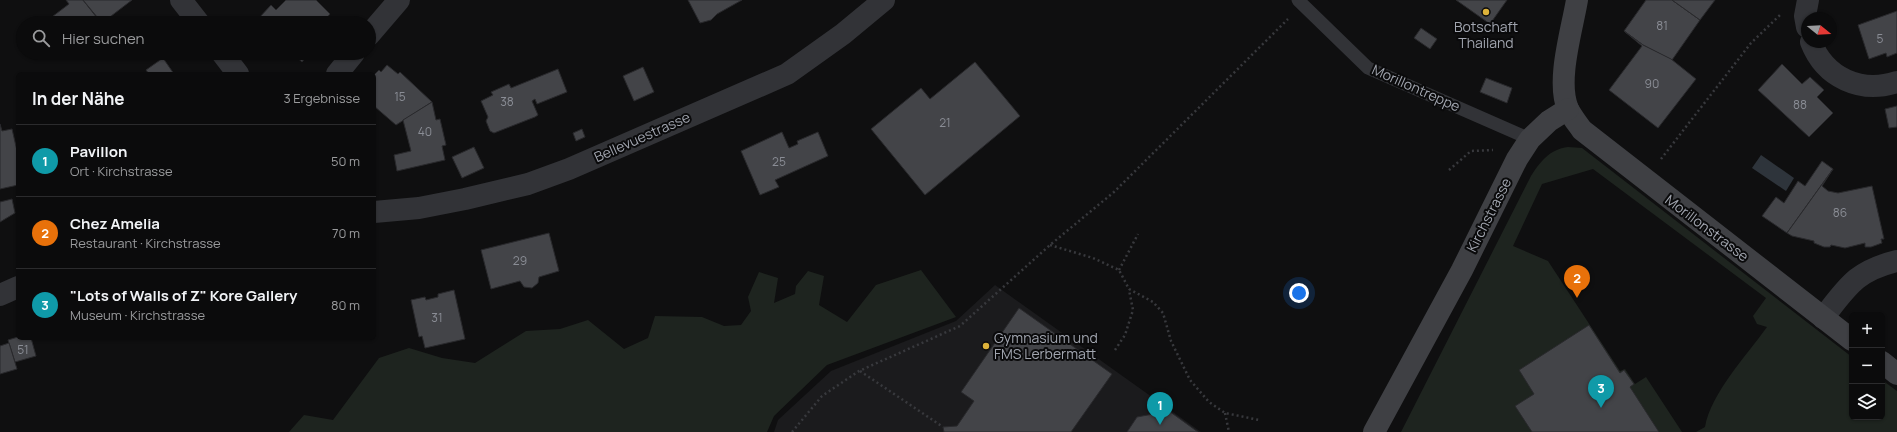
<!DOCTYPE html>
<html lang="de">
<head>
<meta charset="utf-8">
<style>
	:root { --surface:#0b0b0c; --page:#141415; --text:#f1f3f6; --muted:#9a9b9d; --line:#2b2b2d; --accent:#8c9099 }
	body { margin:0; font-family:Manrope,sans-serif; background:var(--page); color:var(--text) }
	.controls { position:absolute; right:12px; bottom:12px; display:grid; overflow:hidden; border-radius:6px; box-shadow:0 1px 3px #0004 }
	.controls button { width:36px; height:36px; display:grid; place-items:center; padding:0; border:0; border-bottom:1px solid var(--line); background:var(--surface); color:var(--text); font:20px sans-serif }
	.compass { position:absolute; left:1801px; top:12px; width:36px; height:36px; border-radius:50%; background:var(--surface); box-shadow:0 1px 3px #0004; rotate:108deg }
	.you { position:absolute; left:1299px; top:293px; width:14px; height:14px; margin:-10px; border:3px solid #fff; border-radius:50%; background:#1a73e8; box-shadow:0 0 0 6px #1a73e833 }
	.badge { display:grid; place-items:center; width:26px; height:26px; border-radius:50%; background:var(--accent); color:#fff; font-size:13px; font-weight:700 }
	.pin { position:absolute; translate:-50% -33px; filter:drop-shadow(0 1px 2px #0008) }
	.pin::after { content:''; position:absolute; top:21px; width:14px; height:12px; background:inherit; clip-path:polygon(0 0,100% 0,50% 100%) }
	.list { margin:0; padding:0; list-style:none }
	h2 { display:flex; justify-content:space-between; align-items:center; height:52px; margin:0; padding:0 16px; font-size:17px }
	h2 small { font-size:13px; font-weight:400; color:var(--muted) }
	.list li { display:grid; grid-template-columns:26px 1fr auto; gap:12px; align-items:center; box-sizing:border-box; height:72px; padding:0 16px; border-top:1px solid var(--line) }
	.list b { display:block; font-size:15px; white-space:nowrap }
	.list p { margin:0; font-size:13px; white-space:nowrap; color:var(--muted) }
	.list em { font-size:13px; font-style:normal; color:var(--muted) }
	.icon { flex:none; width:22px; height:22px; fill:none; stroke:currentColor; stroke-width:2; stroke-linecap:round; stroke-linejoin:round }
	.map { position:relative; flex:none; width:1897px; height:432px; overflow:hidden }
	.search { position:absolute; background:var(--surface); box-shadow:0 1px 3px #0004; left:16px; top:16px; width:360px; height:44px; display:flex; align-items:center; gap:10px; box-sizing:border-box; padding:0 14px; border-radius:22px; color:var(--muted); font-size:15px }
	.panel { position:absolute; background:var(--surface); box-shadow:0 1px 3px #0004; left:16px; top:72px; width:360px; height:268px; border-radius:6px }
	.map>svg:first-child { display:block }
	.built { fill:#1b1b1d }
	.green { fill:#1e241f }
	.water { fill:#2e343b }
	.building { fill:#434448; stroke:#29292c }
	.lines { fill:none; stroke-linecap:round; stroke-linejoin:round }
	.path { stroke:#38393d; stroke-width:2.5; stroke-dasharray:2 3; stroke-linecap:butt }
	.lane { stroke:#323337; stroke-width:13 }
	.street { stroke:#323337; stroke-width:22 }
	.secondary { stroke:#3f4044; stroke-width:22 }
	.poi-dot { fill:#ddb23a; stroke:#0a0a0b; stroke-width:1.5 }
	.labels { text-anchor:middle; stroke-width:4; stroke-linejoin:round; paint-order:stroke }
	.number-label { font-size:12px; fill:#8a8d95 }
	.poi-label { font-size:14px; fill:#a1a5af; stroke:#0a0a0b }
	.street-label { font-size:14px; fill:#a1a5af; stroke:#0a0a0b }
</style>
</head>
<body>
<div class="map">
<svg width="1897" height="432" viewBox="0 0 1897 432">
	<rect width="100%" height="100%" fill="#0f0f10"/>
	<path class="built" d="M995,285L1201,432H774L778,420L831,371L956,321Z"/>
	<g class="green">
		<path d="M1568,147L1582,148L1852,357V417H1882V380L1897,391V432H1696L1705,427C1711,393 1747,355 1767,327L1757,324L1753,316L1766,298L1593,169L1542,184L1513,246L1548,261L1620,371L1625,369L1635,384L1646,377L1682,432H1401L1531,176C1540,162 1550,149 1568,147Z"/>
		<path d="M921,270L956,317L827,365L774,416L767,432H289L304,415L333,420L379,358L409,348L442,358L475,363L526,331L560,329L588,320L624,349L648,338L655,316L702,317L724,326L741,325L751,311L748,297L759,272L778,278L774,303L795,294L796,286L808,271L824,276L819,305L847,322L876,285Z"/>
	</g>
	<path class="water" d="M1761,155L1794,178L1786,191L1752,168Z"/>
	<g class="building">
		<path d="M66,0H83L101,23H44L69,4Z"/>
		<path d="M83,0H132L102,23Z"/>
		<path d="M286,0H316L330,14L322,23H264L259,18L271,5L276,10Z"/>
		<path d="M688,0H742L717,14L711,20L700,23Z"/>
		<path d="M1456,0H1507L1490,24Z"/>
		<path d="M1646,0H1672L1700,20L1672,60L1643,45L1624,31Z"/>
		<path d="M1672,0H1715L1700,20Z"/>
		<path d="M1897,11V53L1887,57L1886,53L1869,59L1858,25Z"/>
		<path d="M1421,28L1437,39L1430,49L1414,38Z"/>
		<path d="M1624,31L1643,45L1671,59L1696,79L1658,128L1609,90L1642,46Z"/>
		<path d="M292,53H309L302,62Z"/>
		<path d="M163,58L174,74H149L146,70Z"/>
		<path d="M975,62L1020,116L925,195L871,129L921,88L930,99Z"/>
		<path d="M1782,64L1802,84L1810,77L1824,90L1817,97L1833,113L1809,137L1758,90Z"/>
		<path d="M387,65L398,74L400,72L432,102L396,125L374,106L376,104L374,102V75L379,70L381,72Z"/>
		<path d="M643,67L654,92L634,101L623,76Z"/>
		<path d="M558,69L567,92L537,104L535,99L532,101L538,115L535,117L494,133L490,131L486,121L488,117L481,101L493,95L491,92L509,84L511,88Z"/>
		<path d="M1486,78L1512,88L1507,103L1480,92Z"/>
		<path d="M432,102L436,120L440,119L446,145L442,146L445,160L397,171L394,155L411,151L403,120Z"/>
		<path d="M1897,106V127L1889,128L1885,109Z"/>
		<path d="M0,124L2,131L12,129L18,155V185L0,189Z"/>
		<path d="M582,129L585,137L576,141L573,133Z"/>
		<path d="M782,132L789,148L798,144L797,141L818,132L828,156L775,180L779,187L760,195L741,151Z"/>
		<path d="M474,147L484,168L462,178L452,157Z"/>
		<path d="M1822,161L1833,169L1787,233L1762,216L1776,197L1784,203L1798,181L1805,186Z"/>
		<path d="M1833,169L1822,186L1828,191L1838,193L1872,186L1884,239H1881L1882,243L1871,247H1865V243L1845,248L1831,245L1830,247H1824L1814,243V241L1792,236L1787,233Z"/>
		<path d="M12,199L15,213L0,222V202Z"/>
		<path d="M549,233L559,271L539,277L538,283L532,288L524,287L520,281L491,289L481,250Z"/>
		<path d="M454,290L465,339L425,348L422,336L419,337L411,300L425,297L426,300L438,297V294Z"/>
		<path d="M1019,308L1112,374L1071,432H944L943,427L957,426L974,401L961,392Z"/>
		<path d="M1589,325L1620,373L1624,370L1634,384L1630,387L1659,432H1532L1515,406L1534,394L1519,370Z"/>
		<path d="M18,337V338H31L36,356L15,362L8,340Z"/>
		<path d="M9,343L17,369L0,374V346Z"/>
		<path d="M1169,411L1198,432H1127L1137,417Z"/>
	</g>
	<g class="lines">
		<g class="path">
			<path d="M1661,159L1751,43L1780,15"/>
			<path d="M1449,170L1471,151L1493,150"/>
			<path d="M1050,245L1093,258L1119,270L1129,289L1153,302L1163,313L1171,341L1190,380L1209,402L1225,413L1259,420"/>
			<path d="M1119,270L1138,234"/>
			<path d="M1115,350L1125,335L1133,310L1129,290"/>
			<path d="M860,371L943,427"/>
			<path d="M1225,413L1229,432"/>
			<path d="M792,432L822,396L859,371L960,326L1050,245L1114,192L1288,19"/>
		</g>
		<path class="lane" d="M1298,0L1368,68L1530,139"/>
		<g class="street">
			<path d="M181,0L199,23"/>
			<path d="M1807,27L1805,16L1808,0"/>
			<path d="M369,35L399,0"/>
			<path d="M1811,42C1825,78 1861,94 1897,82"/>
			<path d="M222,53L238,74"/>
			<path d="M337,74L354,53"/>
			<path d="M374,212L419,208L465,199L528,184L569,169L787,74L843,34L884,0"/>
			<path d="M0,295L18,287"/>
			<path d="M1823,318C1848,286 1856,271 1897,261"/>
		</g>
		<g class="secondary">
			<path d="M1577,0C1572,30 1556,81 1568,109C1572,117 1577,123 1582,130L1852,340"/>
			<path d="M1882,362L1897,374"/>
			<path d="M1374,432L1462,270L1517,159L1530,139L1549,121L1568,109"/>
		</g>
	</g>
	<g class="poi-dot">
		<circle cx="1486" cy="12" r="4"/>
		<circle cx="986" cy="346" r="4"/>
	</g>
	<g class="labels">
		<g class="number-label">
			<text x="1662" y="30">81</text>
			<text x="1880" y="43">5</text>
			<text x="1652" y="88">90</text>
			<text x="400" y="101">15</text>
			<text x="507" y="106">38</text>
			<text x="1800" y="109">88</text>
			<text x="945" y="127">21</text>
			<text x="425" y="136">40</text>
			<text x="779" y="166">25</text>
			<text x="1840" y="217">86</text>
			<text x="520" y="265">29</text>
			<text x="437" y="322">31</text>
			<text x="23" y="354">51</text>
		</g>
		<g class="poi-label">
			<text x="1486" y="32">Botschaft<tspan x="1486" dy="16">Thailand</tspan></text>
			<text x="994" y="343" text-anchor="start">Gymnasium und<tspan x="994" dy="16">FMS Lerbermatt</tspan></text>
		</g>
		<g class="street-label">
			<text transform="translate(1416 88) rotate(24)" y="5">Morillontreppe</text>
			<text transform="translate(642 137) rotate(-24)" y="5">Bellevuestrasse</text>
			<text transform="translate(1489 215) rotate(-63)" y="5">Kirchstrasse</text>
			<text transform="translate(1707 228) rotate(37)" y="5">Morillonstrasse</text>
		</g>
	</g>
</svg>
<div class="controls">
<button>+</button>
<button>−</button>
<button><svg class="icon" aria-label="layers" viewBox="0 0 24 24"><path d="M12 4l9 5-9 5-9-5zM3 14l9 5 9-5"/></svg></button>
</div>
<svg class="compass" viewBox="-18 -18 36 36"><path d="M0-13l5 13h-10z" fill="#e53935"/><path d="M0 13l5-13h-10z" fill="#9a9b9d"/></svg>
<div class="you"></div>
<div class="pin badge" style="left:1160px;top:425px;background:#0f9aa8">1</div>
<div class="pin badge" style="left:1577px;top:298px;background:#e8710a">2</div>
<div class="pin badge" style="left:1601px;top:408px;background:#0f9aa8">3</div>
<div class="search"><svg class="icon" aria-label="search" viewBox="0 0 24 24"><circle cx="10" cy="10" r="6"/><path d="M15 15l6 6"/></svg>Hier suchen</div>
<section class="panel">
<h2>In der Nähe<small>3 Ergebnisse</small></h2>
<ul class="list">
<li><span class="badge" style="background:#0f9aa8">1</span><div><b>Pavillon</b><p>Ort · Kirchstrasse</p></div><em>50 m</em></li>
<li><span class="badge" style="background:#e8710a">2</span><div><b>Chez Amelia</b><p>Restaurant · Kirchstrasse</p></div><em>70 m</em></li>
<li><span class="badge" style="background:#0f9aa8">3</span><div><b>&quot;Lots of Walls of Z&quot; Kore Gallery</b><p>Museum · Kirchstrasse</p></div><em>80 m</em></li>
</ul>
</section>
</div>
</body>
</html>
